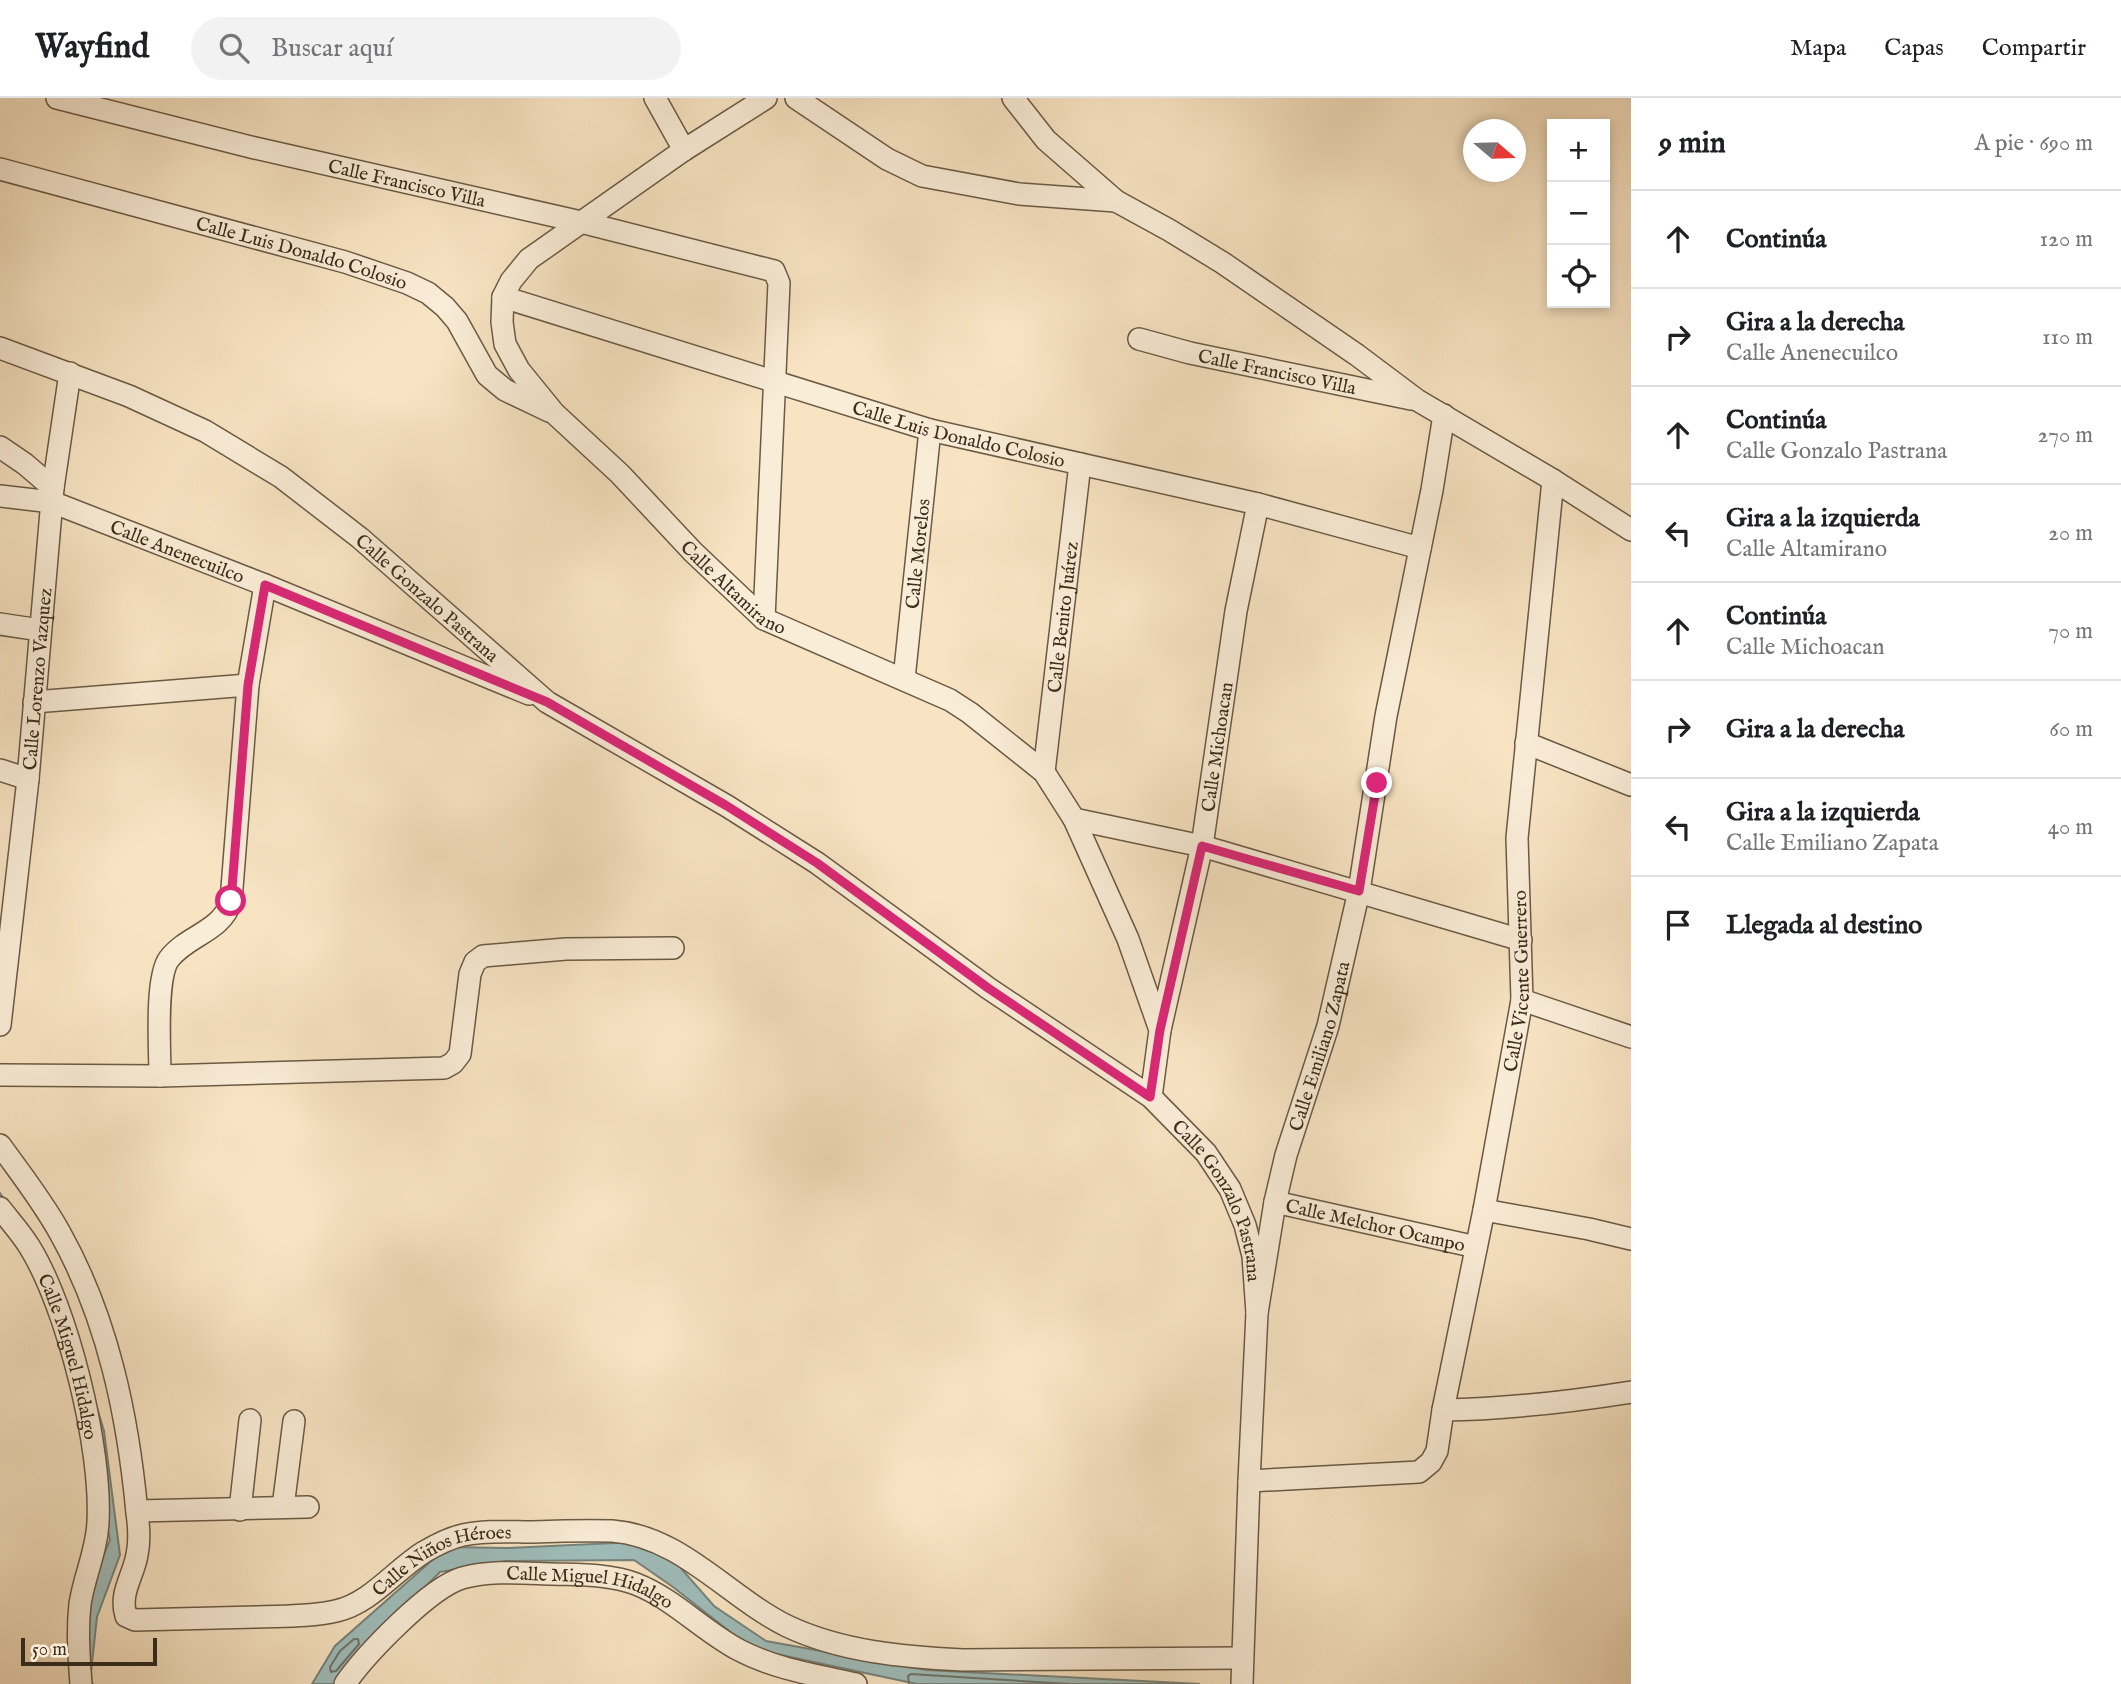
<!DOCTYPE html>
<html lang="es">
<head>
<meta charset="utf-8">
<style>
	:root { --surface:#fff; --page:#f2f2f2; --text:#202124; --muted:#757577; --line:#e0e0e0 }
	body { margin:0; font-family:"IM FELL English",serif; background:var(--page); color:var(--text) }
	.controls { position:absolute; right:21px; top:21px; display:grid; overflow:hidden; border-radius:0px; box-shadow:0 4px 10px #0003 }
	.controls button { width:63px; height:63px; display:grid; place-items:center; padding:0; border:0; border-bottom:2px solid var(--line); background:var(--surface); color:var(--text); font:35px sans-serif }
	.compass { position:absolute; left:1463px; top:21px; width:63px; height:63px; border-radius:50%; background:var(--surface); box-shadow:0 4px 10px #0003; rotate:109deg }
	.scale { position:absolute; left:21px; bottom:18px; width:136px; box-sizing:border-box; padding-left:7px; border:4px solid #3c2c1a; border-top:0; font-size:19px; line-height:24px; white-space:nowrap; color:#3c2c1a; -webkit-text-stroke:5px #faedd8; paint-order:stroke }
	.stop { position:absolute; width:21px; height:21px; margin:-16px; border:5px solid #db2777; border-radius:50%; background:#fff }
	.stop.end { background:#db2777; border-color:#fff; box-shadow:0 2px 7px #0008 }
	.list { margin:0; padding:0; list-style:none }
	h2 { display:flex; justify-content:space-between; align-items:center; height:91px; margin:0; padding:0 28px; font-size:30px }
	h2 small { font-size:23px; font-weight:400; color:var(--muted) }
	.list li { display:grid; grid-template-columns:46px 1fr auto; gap:21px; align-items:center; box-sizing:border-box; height:98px; padding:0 28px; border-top:2px solid var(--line) }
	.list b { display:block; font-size:26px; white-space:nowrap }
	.list p { margin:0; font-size:23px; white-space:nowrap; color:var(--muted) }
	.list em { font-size:23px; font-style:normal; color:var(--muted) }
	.icon { flex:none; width:38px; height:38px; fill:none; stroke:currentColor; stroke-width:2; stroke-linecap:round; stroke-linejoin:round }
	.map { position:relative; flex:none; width:1631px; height:1586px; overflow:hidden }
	header { display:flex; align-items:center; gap:42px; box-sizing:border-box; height:98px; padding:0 35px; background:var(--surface); border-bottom:2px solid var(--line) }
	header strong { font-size:33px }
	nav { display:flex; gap:38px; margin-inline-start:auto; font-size:24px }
	.search { width:490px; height:63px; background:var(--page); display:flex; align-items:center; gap:18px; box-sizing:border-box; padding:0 24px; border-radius:38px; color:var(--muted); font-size:26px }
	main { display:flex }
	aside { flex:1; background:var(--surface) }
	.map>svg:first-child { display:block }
	.water { fill:#9fbdbb; stroke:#77837b; stroke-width:2 }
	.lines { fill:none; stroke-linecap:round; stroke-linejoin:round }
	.shore { stroke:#6e746a; stroke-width:2 }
	.street-casing { stroke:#6b5a44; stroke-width:24 }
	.street { stroke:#faedd8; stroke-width:21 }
	.route { stroke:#db2777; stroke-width:9 }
	.labels { text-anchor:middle; stroke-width:7; stroke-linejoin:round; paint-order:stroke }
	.street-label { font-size:19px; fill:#3c2c1a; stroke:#faedd8 }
</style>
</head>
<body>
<header>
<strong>Wayfind</strong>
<div class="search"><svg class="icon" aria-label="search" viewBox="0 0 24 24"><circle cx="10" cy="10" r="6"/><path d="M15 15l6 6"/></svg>Buscar aquí</div>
<nav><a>Mapa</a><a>Capas</a><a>Compartir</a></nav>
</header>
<main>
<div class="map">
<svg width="1631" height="1586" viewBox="0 0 1631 1586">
	<rect width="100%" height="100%" fill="#f8e4c3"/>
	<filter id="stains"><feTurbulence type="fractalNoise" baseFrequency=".00286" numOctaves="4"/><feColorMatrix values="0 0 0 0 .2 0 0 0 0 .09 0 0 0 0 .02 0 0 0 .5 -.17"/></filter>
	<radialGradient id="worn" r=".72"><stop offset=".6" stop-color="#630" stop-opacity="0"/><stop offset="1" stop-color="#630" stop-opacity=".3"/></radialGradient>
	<g class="water">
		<path d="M0,1095L60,1188L104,1333L120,1457L97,1519L90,1583L93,1586H79L80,1512L110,1442L84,1322L61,1228L0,1107Z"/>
		<path d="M636,1444L679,1468L714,1508L766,1543L926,1572L1200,1586H917L752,1551L673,1489L634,1462L506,1463L440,1474L355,1559L335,1586H312L335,1548L447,1449L507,1450Z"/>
	</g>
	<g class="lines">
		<g class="shore">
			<path d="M354,1541H358L359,1546L336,1573L331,1574L330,1569L340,1553Z"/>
			<path d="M909,1586L908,1578L911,1576L1069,1586"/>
		</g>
		<g class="street-casing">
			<g id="street">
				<path id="s1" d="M57,0L255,50L581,124L774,173L779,185L764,521"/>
				<path d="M655,0L684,52"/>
				<path id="s2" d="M766,0L684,52L529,161L511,183L503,199L502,224L505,246L519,272L554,315L620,376L693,454L764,521L950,602L970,615L1044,674L1074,721L1128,841L1160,932L1151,999"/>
				<path d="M796,0L887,61L922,78L1019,96L1116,103"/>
				<path d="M1013,0L1046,42L1116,103L1169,132L1223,165L1357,257L1417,302L1553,382L1631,432"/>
				<path id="s3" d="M0,71L345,164L407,185L428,195L445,209L457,223L487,277L505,292L549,313"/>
				<path id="s4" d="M503,199L930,332L1258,406L1420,450"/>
				<path id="s5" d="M1139,241L1190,255L1411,301"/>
				<path id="s6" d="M0,250L129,298L205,333L281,379L360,440L547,604L727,708L817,765L988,890L1151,999L1206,1055L1230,1091L1245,1127L1253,1158L1257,1215"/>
				<path d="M0,349L25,366L53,390"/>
				<path id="s7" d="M0,398L52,404L265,487L529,596"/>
				<path d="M0,526L40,532"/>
				<path id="s8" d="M904,581L930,332"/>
				<path d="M34,604L248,587"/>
				<path d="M1526,645L1631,687"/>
				<path d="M0,672L28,681"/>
				<path id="s9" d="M1044,674L1080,366"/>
				<path d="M1074,721L1202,748L1521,842"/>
				<path d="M1522,902L1631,939"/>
				<path id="s10" d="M0,927L28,681L53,390L70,275"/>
				<path id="s11" d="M1160,932L1202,748L1236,513L1258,406"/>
				<path d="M0,977L160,978L444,970L453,965L460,956L470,876L475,864L483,858L566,851L673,850"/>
				<path d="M160,978C160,952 155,880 169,861C187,837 222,834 231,803L248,587L265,487"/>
				<path id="s12" d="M0,1047C21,1076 43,1104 60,1135C108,1221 128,1318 137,1415C139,1429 140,1443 137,1457C133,1479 119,1495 126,1518L135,1522C176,1521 216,1520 257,1519C283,1518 311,1519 336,1513C371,1505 395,1472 424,1454C436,1447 449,1440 463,1437C485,1432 510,1434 532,1434C558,1433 585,1432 612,1433C681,1438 728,1499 787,1528C842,1554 904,1559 963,1562L1242,1560"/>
				<path id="s13" d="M1275,1104L1476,1149"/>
				<path id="s14" d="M0,1110C10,1123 21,1135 29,1148C68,1210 102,1351 98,1424C97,1452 84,1479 80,1506C77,1533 79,1560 81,1586"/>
				<path d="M1484,1112L1589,1131L1631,1141"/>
				<path d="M1443,1312C1507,1311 1568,1304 1631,1294"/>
				<path id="s15" d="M1249,1383L1419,1374L1431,1364L1437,1353L1443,1312L1484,1112L1522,902L1517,740L1553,382"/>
				<path d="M283,1409L294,1323"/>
				<path d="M240,1412L250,1322"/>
				<path d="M137,1413L308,1409"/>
				<path id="s16" d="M345,1586C365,1557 429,1490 462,1480C491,1472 522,1475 552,1476C580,1477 610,1476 636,1486C674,1501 703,1533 739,1552C775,1571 816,1577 856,1586"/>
				<path id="s17" d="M1242,1586L1249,1383L1257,1215L1275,1104L1286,1057L1328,928L1359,793L1386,618L1432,392L1444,317"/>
			</g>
		</g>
		<use href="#street" class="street"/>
	</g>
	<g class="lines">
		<path class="route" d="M231,803L248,587L265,487L547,604L727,708L817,765L988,890L1150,999L1160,932L1202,748L1359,793L1377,685"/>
	</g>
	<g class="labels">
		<g class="street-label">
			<text dy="7" stroke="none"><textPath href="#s1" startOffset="360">Calle Francisco Villa</textPath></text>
			<text dy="7" stroke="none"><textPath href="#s3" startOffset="313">Calle Luis Donaldo Colosio</textPath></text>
			<text dy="7" stroke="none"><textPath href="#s5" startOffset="142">Calle Francisco Villa</textPath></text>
			<text dy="7" stroke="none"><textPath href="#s4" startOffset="476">Calle Luis Donaldo Colosio</textPath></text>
			<text dy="7" stroke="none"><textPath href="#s7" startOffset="187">Calle Anenecuilco</textPath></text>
			<text dy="7" stroke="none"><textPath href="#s8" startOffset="126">Calle Morelos</textPath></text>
			<text dy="7" stroke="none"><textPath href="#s2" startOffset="716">Calle Altamirano</textPath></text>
			<text dy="7" stroke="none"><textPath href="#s6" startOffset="500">Calle Gonzalo Pastrana</textPath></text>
			<text dy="7" stroke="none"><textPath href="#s9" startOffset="156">Calle Benito Juárez</textPath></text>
			<text dy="7" stroke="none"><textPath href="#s10" startOffset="348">Calle Lorenzo Vazquez</textPath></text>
			<text dy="7" stroke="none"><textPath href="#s11" startOffset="289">Calle Michoacan</textPath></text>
			<text dy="7" stroke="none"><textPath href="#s15" startOffset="676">Calle Vicente Guerrero</textPath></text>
			<text dy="7" stroke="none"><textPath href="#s17" startOffset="646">Calle Emiliano Zapata</textPath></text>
			<text dy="7" stroke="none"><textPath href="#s6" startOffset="1508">Calle Gonzalo Pastrana</textPath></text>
			<text dy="7" stroke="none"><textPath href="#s13" startOffset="103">Calle Melchor Ocampo</textPath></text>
			<text dy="7" stroke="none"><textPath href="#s14" startOffset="166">Calle Miguel Hidalgo</textPath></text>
			<text dy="7" stroke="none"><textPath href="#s12" startOffset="836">Calle Niños Héroes</textPath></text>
			<text dy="7" stroke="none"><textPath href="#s16" startOffset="290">Calle Miguel Hidalgo</textPath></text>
		</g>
	</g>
	<rect width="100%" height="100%" filter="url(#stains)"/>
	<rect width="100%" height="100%" fill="url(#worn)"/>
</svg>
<div class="controls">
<button>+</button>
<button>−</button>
<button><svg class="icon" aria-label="locate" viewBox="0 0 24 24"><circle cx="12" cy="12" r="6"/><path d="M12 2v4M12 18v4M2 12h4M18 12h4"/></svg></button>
</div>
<svg class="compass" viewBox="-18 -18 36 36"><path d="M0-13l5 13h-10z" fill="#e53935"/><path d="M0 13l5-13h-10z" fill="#757577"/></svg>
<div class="scale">50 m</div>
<div class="stop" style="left:231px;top:803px"></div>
<div class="stop end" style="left:1377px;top:685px"></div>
</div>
<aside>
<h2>9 min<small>A pie · 690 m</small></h2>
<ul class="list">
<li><svg class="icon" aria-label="ahead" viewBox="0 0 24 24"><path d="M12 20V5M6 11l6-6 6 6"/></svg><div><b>Continúa</b></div><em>120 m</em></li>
<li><svg class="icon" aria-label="right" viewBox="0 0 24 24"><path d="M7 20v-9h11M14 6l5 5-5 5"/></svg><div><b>Gira a la derecha</b><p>Calle Anenecuilco</p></div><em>110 m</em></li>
<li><svg class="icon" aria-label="ahead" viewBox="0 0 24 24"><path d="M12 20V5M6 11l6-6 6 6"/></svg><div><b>Continúa</b><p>Calle Gonzalo Pastrana</p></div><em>270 m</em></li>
<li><svg class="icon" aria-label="left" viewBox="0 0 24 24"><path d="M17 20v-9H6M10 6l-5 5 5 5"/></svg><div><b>Gira a la izquierda</b><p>Calle Altamirano</p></div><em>20 m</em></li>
<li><svg class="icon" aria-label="ahead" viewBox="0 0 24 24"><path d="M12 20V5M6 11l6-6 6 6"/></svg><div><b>Continúa</b><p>Calle Michoacan</p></div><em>70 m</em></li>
<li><svg class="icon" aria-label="right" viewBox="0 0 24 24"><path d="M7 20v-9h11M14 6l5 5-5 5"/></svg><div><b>Gira a la derecha</b></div><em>60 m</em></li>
<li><svg class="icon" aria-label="left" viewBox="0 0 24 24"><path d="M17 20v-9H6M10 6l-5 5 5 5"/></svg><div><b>Gira a la izquierda</b><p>Calle Emiliano Zapata</p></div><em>40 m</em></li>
<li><svg class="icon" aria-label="arrive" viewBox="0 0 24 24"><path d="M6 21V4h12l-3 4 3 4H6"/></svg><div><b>Llegada al destino</b></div></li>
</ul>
</aside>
</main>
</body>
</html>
